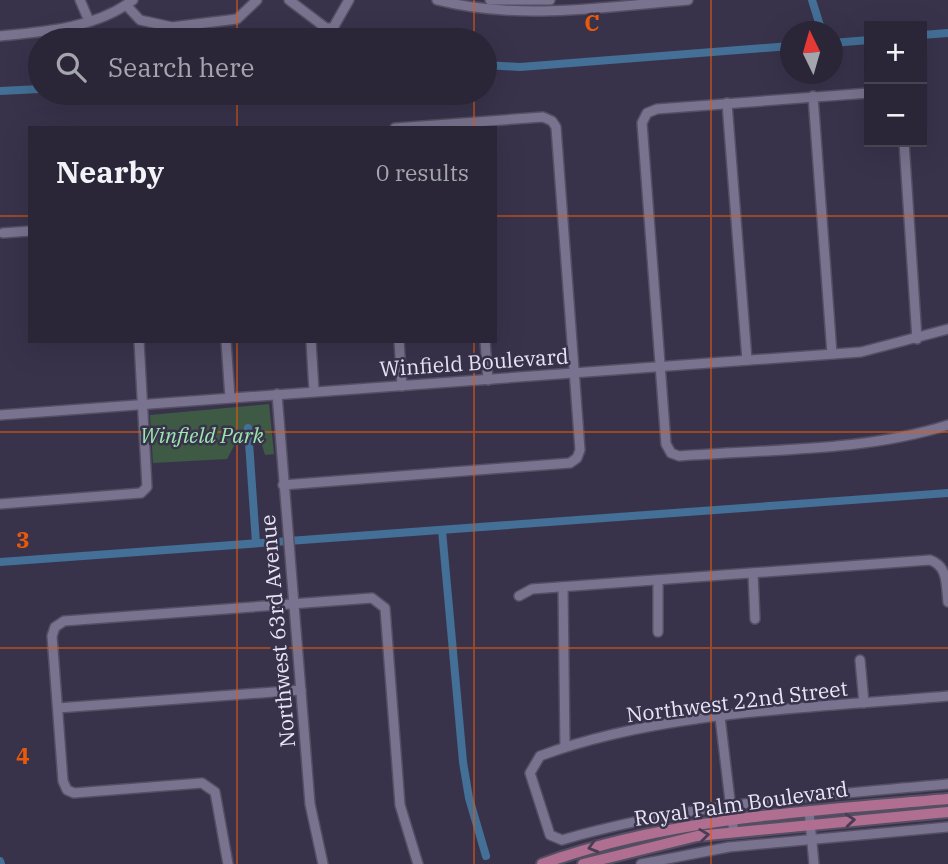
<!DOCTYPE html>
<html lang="en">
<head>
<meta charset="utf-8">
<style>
	:root { --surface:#2a2638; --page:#322e40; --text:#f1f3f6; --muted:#a5a5ae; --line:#464353 }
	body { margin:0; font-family:"IBM Plex Serif",serif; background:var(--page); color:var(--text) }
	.controls { position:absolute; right:21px; top:21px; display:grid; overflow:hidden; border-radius:0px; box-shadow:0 7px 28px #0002 }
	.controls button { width:63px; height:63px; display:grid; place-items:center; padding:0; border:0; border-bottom:2px solid var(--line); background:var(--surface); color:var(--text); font:35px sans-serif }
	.compass { position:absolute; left:780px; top:21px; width:63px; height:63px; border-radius:50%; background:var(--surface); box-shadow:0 7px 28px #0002; rotate:355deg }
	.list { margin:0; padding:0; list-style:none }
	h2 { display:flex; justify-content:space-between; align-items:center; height:91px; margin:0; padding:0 28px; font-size:30px }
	h2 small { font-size:23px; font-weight:400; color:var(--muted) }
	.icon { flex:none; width:38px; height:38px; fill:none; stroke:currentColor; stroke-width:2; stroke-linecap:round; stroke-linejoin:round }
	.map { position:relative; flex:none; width:948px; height:864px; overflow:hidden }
	.search { position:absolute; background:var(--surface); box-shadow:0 7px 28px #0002; left:28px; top:28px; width:469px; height:77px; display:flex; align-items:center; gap:18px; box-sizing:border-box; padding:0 24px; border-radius:38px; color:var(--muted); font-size:26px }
	.panel { position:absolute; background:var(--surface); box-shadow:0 7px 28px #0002; left:28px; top:126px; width:469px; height:217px; border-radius:0px }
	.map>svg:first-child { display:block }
	.park { fill:#3e5a44 }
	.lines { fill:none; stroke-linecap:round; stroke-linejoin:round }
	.canal { stroke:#446f96; stroke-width:8 }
	.minor-casing { stroke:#544f63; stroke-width:12 }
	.major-casing { stroke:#544f63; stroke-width:14 }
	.minor { stroke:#79738f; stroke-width:9 }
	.major { stroke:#b06f90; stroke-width:10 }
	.oneway { stroke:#4a3c55 }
	.grid { fill:none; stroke:#e8590c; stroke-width:2; stroke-opacity:0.55 }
	.labels { text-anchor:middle; stroke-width:5; stroke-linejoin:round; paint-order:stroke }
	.street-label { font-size:21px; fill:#e8e5f5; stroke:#38334b }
	.park-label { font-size:21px; font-style:italic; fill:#9ce7ae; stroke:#38334b }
	.grid-label { font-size:23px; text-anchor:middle; font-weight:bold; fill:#e8590c; stroke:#38334b; stroke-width:5; stroke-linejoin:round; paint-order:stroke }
</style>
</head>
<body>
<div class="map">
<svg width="948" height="864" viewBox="0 0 948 864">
	<rect width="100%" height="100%" fill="#38334b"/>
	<path class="park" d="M269,404L274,454L265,455L259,435L253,431L241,433L227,459L153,463L150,415Z"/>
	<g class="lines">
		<g class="canal">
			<path d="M812,0L822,32"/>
			<path d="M922,35L948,33"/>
			<path d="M832,43L869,40"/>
			<path d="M485,65L520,67L790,46"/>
			<path d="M0,91L40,89"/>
			<path d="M248,428L256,543"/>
			<path d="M442,530L463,762L469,798L486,856"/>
			<path d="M0,562L948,493"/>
			<path d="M0,861L1,864"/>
		</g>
		<g class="minor-casing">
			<g id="minor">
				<path d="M80,0L89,21"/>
				<path d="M289,0L326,28H333L349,0"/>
				<path d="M437,0C519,21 605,7 688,0"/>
				<path d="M490,0H550"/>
				<path d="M126,5L140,20L172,27L237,19L257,0"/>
				<path d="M0,36C43,32 97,28 133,0"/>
				<path d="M869,93L657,109L647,113L642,123L666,444L671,453L679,456C768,449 863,452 948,425"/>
				<path d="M813,96L832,354"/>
				<path d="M727,103L747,360"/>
				<path d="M904,142L917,339"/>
				<path d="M3,233L30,231"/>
				<path d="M226,341L230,398"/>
				<path d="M311,341L314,391"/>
				<path d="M399,341L402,386"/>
				<path d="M485,341L488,380"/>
				<path d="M277,394L310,804L323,864"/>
				<path d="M0,415L861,352L948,329"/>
				<path d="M283,485L570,463L577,458L580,450L556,127L552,121L543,117L395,128"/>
				<path d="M0,504L141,493L147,487L139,341"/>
				<path d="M753,573L755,619"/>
				<path d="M658,580V632"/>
				<path d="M563,587L565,747"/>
				<path d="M519,596L532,589L930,560C948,566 946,584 948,602"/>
				<path d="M860,660L864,703"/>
				<path d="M948,696C817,708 663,710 540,756L530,773L550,835L562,840C688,803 818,796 948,784"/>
				<path d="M58,708L301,690"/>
				<path d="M720,717L733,826"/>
				<path d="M809,811L814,864"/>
				<path d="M228,864L215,792L202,783L74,793L67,790L63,781L52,636L55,627L64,621L372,598L385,608L400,805L418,864"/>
				<path d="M641,864L729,847L948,827"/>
			</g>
		</g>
		<g class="major-casing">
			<g id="major">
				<path d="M542,864C672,817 811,811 948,799"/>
				<path d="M583,864L697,836L948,812"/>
			</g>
		</g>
		<use href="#minor" class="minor"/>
		<use href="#major" class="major"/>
	</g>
	<defs><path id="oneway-chevron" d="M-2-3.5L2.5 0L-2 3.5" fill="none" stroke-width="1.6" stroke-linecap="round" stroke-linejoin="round" transform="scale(1.75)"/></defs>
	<g class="oneway">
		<use href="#oneway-chevron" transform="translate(850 820) rotate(-5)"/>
		<use href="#oneway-chevron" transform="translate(704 835) rotate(-7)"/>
		<use href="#oneway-chevron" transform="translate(593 847) rotate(164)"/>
	</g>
	<path class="grid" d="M237,0V40M474,0V40M711,0V864M237,93V128M474,93V128M0,216H30M495,216H948M237,341V864M474,341V864M0,432H948M0,648H948"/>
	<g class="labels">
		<g class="street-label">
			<text transform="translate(474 363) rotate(-4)" y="7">Winfield Boulevard</text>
			<text transform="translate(278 631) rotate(-95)" y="7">Northwest 63rd Avenue</text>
			<text transform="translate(737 702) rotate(-7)" y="7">Northwest 22nd Street</text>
			<text transform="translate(741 804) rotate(-8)" y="7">Royal Palm Boulevard</text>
		</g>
		<g class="park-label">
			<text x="202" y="443">Winfield Park</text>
		</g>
	</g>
	<g class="grid-label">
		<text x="592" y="31">C</text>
		<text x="23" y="548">3</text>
		<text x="23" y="764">4</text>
	</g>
</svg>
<div class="controls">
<button>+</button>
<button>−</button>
</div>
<svg class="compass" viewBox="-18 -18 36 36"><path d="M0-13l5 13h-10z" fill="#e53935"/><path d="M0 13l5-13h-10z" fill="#a5a5ae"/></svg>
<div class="search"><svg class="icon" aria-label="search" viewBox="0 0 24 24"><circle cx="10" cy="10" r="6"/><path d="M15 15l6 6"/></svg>Search here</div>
<section class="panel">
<h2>Nearby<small>0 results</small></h2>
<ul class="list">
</ul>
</section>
</div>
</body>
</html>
